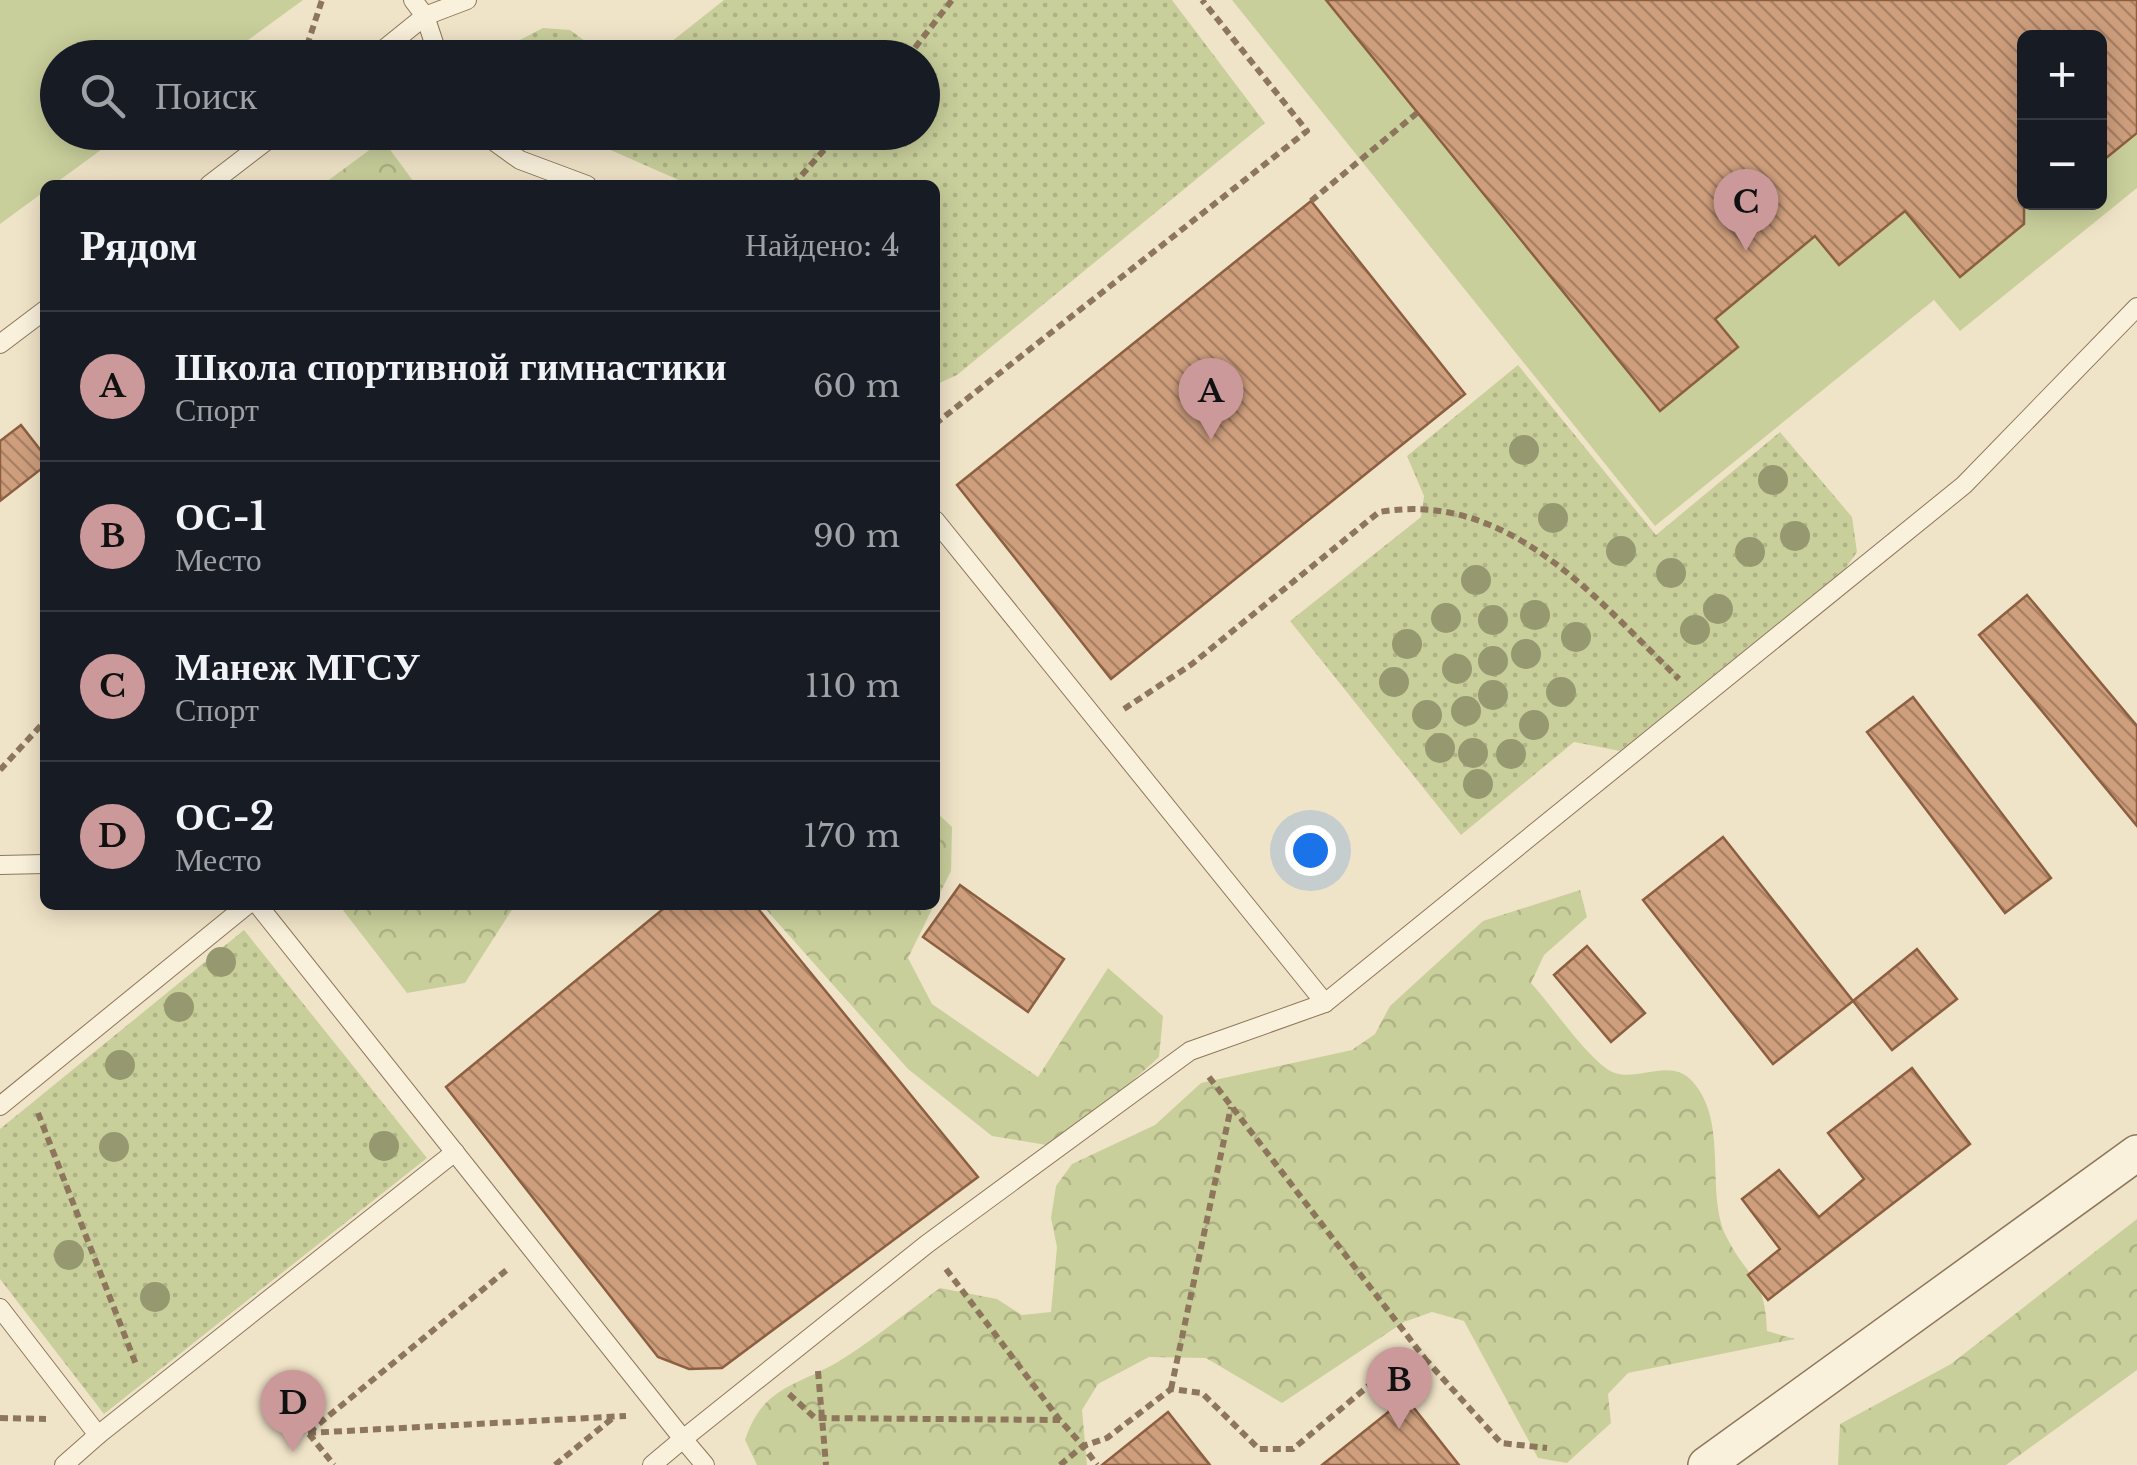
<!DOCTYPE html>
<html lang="ru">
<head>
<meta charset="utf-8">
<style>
	:root { --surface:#171b24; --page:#242831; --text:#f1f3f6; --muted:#9ea1a6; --line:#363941; --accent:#cc999b }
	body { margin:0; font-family:"Libre Baskerville",serif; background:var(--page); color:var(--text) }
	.controls { position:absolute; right:30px; top:30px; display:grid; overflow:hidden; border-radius:15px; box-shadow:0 5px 25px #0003 }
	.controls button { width:90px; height:90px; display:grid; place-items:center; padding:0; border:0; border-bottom:2px solid var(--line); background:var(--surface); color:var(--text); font:50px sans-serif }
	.you { position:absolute; left:1310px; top:850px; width:35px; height:35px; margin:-25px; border:8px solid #fff; border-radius:50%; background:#1a73e8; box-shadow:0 0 0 15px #1a73e833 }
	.badge { display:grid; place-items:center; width:65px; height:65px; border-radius:50%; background:var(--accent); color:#111; font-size:32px; font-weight:700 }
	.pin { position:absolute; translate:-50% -82px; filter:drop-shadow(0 2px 5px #0008) }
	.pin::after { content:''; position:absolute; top:52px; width:35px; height:30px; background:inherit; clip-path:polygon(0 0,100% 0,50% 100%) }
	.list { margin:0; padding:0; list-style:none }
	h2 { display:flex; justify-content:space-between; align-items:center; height:130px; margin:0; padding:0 40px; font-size:42px }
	h2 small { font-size:32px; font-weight:400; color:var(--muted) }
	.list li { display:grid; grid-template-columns:65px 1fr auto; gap:30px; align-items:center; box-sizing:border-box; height:150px; padding:0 40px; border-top:2px solid var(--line) }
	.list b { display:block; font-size:38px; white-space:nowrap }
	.list p { margin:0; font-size:32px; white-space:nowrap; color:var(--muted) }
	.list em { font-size:32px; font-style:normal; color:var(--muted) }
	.icon { flex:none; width:55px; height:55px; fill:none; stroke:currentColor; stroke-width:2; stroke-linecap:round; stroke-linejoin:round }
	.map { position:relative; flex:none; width:2137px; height:1465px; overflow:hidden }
	.search { position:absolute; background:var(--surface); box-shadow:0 5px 25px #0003; left:40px; top:40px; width:900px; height:110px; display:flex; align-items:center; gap:25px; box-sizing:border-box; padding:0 35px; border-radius:55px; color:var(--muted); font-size:38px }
	.panel { position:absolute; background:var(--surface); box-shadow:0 5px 25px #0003; left:40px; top:180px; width:900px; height:730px; border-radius:15px }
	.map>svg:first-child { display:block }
	.grass { fill:url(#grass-dots) }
	.forest { fill:url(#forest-crowns) }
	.pitch { fill:#c9cf9b; fill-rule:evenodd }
	.building { fill:url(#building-back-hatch); stroke:#8d5f41; stroke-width:2.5 }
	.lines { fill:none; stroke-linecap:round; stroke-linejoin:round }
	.lane-casing { stroke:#8d765c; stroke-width:20 }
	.street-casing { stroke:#8d765c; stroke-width:38 }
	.path { stroke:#8d765c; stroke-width:6; stroke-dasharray:8 5; stroke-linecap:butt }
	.lane { stroke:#faf1dc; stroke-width:18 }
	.street { stroke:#faf1dc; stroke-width:35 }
	.tree { fill:#96986f }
</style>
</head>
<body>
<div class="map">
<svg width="2137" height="1465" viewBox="0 0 2137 1465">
	<defs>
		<pattern id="grass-dots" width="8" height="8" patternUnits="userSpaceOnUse" patternTransform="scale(2.5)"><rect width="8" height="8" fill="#c9cf9b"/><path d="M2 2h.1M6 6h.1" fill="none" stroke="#aeb285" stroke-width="1.8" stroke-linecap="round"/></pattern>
		<pattern id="forest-crowns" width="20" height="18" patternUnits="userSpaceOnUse" patternTransform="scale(2.5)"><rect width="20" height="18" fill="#c9cf9b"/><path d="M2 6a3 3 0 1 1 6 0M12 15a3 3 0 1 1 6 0" fill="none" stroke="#aeb285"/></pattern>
		<pattern id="building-back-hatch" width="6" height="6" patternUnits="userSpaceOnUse" patternTransform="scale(2.5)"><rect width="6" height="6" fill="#cf9f7d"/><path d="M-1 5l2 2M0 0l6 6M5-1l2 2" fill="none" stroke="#a98266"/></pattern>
	</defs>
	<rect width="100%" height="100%" fill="#f0e4c8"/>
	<g class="grass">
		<path d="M724,0H1172L1265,123L957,375L935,385V185H690L572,133L922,132V58L652,57Z"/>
		<path d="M543,28L570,30L607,57H502L512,44Z"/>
		<path d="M1518,365L1656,535L1780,432L1852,517L1857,552L1845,569L1620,751L1574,742L1461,835L1290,621L1421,517L1424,496L1407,456Z"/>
		<path d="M244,930L427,1158L104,1414L0,1279V1129Z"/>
	</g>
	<g class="forest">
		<path d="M383,140L416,185H322Z"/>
		<path d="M935,811L952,827L951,871L935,903Z"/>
		<path d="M1580,890L1587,917L1544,955L1531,983C1553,1007 1581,1050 1607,1069C1633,1087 1669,1054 1693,1082C1729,1123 1705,1191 1726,1236C1748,1280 1765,1275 1767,1331L1795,1339L1628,1373L1608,1394L1611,1423L1567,1463L1538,1458L1464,1321L1432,1312L1404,1322L1282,1403L1206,1358L1149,1357L1098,1384L1082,1410L1087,1465H757L745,1440C764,1383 799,1387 844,1358C877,1337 908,1311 940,1288L997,1299L1022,1315L1051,1312L1057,1247L1051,1218L1056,1186L1072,1164L1155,1125L1201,1083L1352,1050L1375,1034L1390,1006L1483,921Z"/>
		<path d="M339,905H515L465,983L407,993Z"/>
		<path d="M762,905H934L908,958L932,1004L1038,1077L1108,968L1163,1016L1159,1057L1059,1147L992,1136L908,1069Z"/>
		<path d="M2137,1219V1370L2006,1465H1838L1840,1424L1951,1364Z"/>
	</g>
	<g class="pitch">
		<path d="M0,0H303L225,57L58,58V132L124,133L53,185H45V191L0,224Z"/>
		<path d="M1232,0H2137V188L1960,331L1934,300L1655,526ZM2024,38H2100V202H2024Z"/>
	</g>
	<g class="building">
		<path d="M1326,0H2137V133L2100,163V38H2024V224L1960,277L1905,211L1839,265L1815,236L1715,319L1738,347L1660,411Z"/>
		<path d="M1311,201L1465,394L1111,679L957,485Z"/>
		<path d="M21,425L45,456V466L0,501V441Z"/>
		<path d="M2027,595L2137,726V826L1979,635Z"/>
		<path d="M1913,697L2051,878L2005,913L1867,732Z"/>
		<path d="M1723,837L1853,1001L1773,1064L1643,900Z"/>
		<path d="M960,885L1064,959L1028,1012L923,937Z"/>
		<path d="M668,905H755L978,1177L722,1368L689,1369L658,1357L446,1087Z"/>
		<path d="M1587,946L1645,1013L1611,1042L1554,975Z"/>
		<path d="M1917,949L1957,999L1892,1050L1853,1001Z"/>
		<path d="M1912,1068L1970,1144L1768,1300L1748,1275L1780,1249L1742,1199L1779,1170L1819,1217L1864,1179L1828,1133Z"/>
		<path d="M1406,1398L1459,1465H1322Z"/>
		<path d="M1168,1412L1210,1465H1102Z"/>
	</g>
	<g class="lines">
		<g class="lane-casing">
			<g id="lane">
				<path d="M413,0L425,16L467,0"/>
				<path d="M373,58L425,16L439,58"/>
				<path d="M481,132L520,160L587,185"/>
				<path d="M209,185L278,132"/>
				<path d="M0,344L45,310"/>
				<path d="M935,520L1325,1003"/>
				<path d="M0,865L45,864"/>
				<path d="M258,905L683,1439L927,1244L1190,1051L1325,1003L1964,485L2137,307"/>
				<path d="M0,1106L247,905"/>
				<path d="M0,1308L98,1435L64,1465"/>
				<path d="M98,1435L455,1152"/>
				<path d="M652,1465L683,1439L705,1465"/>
			</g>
		</g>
		<g class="street-casing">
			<path id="street" d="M1706,1465L2137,1153"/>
		</g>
		<g class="path">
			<path d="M303,58L322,0"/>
			<path d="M907,58L952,0"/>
			<path d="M793,185L840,132"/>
			<path d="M1311,201L1417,113"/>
			<path d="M935,424L1307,131L1202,0"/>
			<path d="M1124,709L1192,664L1379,512C1509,490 1595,598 1679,679"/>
			<path d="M0,770L45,721"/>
			<path d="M1209,1077L1426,1360"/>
			<path d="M38,1113L137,1367"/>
			<path d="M946,1269L1059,1419"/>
			<path d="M818,1371L826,1465"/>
			<path d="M1171,1389L1231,1107"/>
			<path d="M789,1394L815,1418L1060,1420L1083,1446L1107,1438L1171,1389L1202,1393L1259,1449H1293L1397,1362L1427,1361L1501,1443L1547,1448"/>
			<path d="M0,1418L46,1419"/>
			<path d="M309,1432L509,1268"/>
			<path d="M308,1433L626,1416"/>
			<path d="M309,1434L334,1465"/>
			<path d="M555,1465L614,1417"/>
			<path d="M1060,1465L1083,1446L1097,1465"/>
		</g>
		<use href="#lane" class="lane"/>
		<use href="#street" class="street"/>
	</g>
	<g class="tree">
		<circle cx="1524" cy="450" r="15"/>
		<circle cx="1773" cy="480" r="15"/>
		<circle cx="1553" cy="518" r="15"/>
		<circle cx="1795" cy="536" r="15"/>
		<circle cx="1621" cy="551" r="15"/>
		<circle cx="1750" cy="552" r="15"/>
		<circle cx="1671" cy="573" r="15"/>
		<circle cx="1476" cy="580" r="15"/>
		<circle cx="1718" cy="609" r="15"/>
		<circle cx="1535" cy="615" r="15"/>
		<circle cx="1446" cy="618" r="15"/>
		<circle cx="1493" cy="620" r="15"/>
		<circle cx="1695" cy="630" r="15"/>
		<circle cx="1576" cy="637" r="15"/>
		<circle cx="1407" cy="644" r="15"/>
		<circle cx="1526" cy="654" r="15"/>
		<circle cx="1493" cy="661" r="15"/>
		<circle cx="1457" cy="669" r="15"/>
		<circle cx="1394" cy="682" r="15"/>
		<circle cx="1561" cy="692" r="15"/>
		<circle cx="1493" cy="695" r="15"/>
		<circle cx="1466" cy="711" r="15"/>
		<circle cx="1427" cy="715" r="15"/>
		<circle cx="1534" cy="725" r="15"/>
		<circle cx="1440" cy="748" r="15"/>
		<circle cx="1473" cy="753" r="15"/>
		<circle cx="1511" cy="754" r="15"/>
		<circle cx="1478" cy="784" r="15"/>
		<circle cx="221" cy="962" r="15"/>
		<circle cx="179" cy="1007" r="15"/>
		<circle cx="120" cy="1065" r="15"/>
		<circle cx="384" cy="1146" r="15"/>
		<circle cx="114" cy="1147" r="15"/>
		<circle cx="69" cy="1255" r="15"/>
		<circle cx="155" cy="1297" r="15"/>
	</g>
</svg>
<div class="controls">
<button>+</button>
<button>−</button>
</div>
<div class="you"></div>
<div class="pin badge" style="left:1211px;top:440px">A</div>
<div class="pin badge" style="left:1399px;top:1429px">B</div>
<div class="pin badge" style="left:1746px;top:251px">C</div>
<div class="pin badge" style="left:293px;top:1452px">D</div>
<div class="search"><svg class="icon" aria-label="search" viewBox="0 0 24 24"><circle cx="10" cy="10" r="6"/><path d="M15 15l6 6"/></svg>Поиск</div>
<section class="panel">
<h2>Рядом<small>Найдено: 4</small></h2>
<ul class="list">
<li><span class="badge">A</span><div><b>Школа спортивной гимнастики</b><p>Спорт</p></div><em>60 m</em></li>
<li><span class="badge">B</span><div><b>ОС-1</b><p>Место</p></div><em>90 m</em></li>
<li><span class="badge">C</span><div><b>Манеж МГСУ</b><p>Спорт</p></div><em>110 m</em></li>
<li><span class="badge">D</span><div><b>ОС-2</b><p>Место</p></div><em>170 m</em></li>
</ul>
</section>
</div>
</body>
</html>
